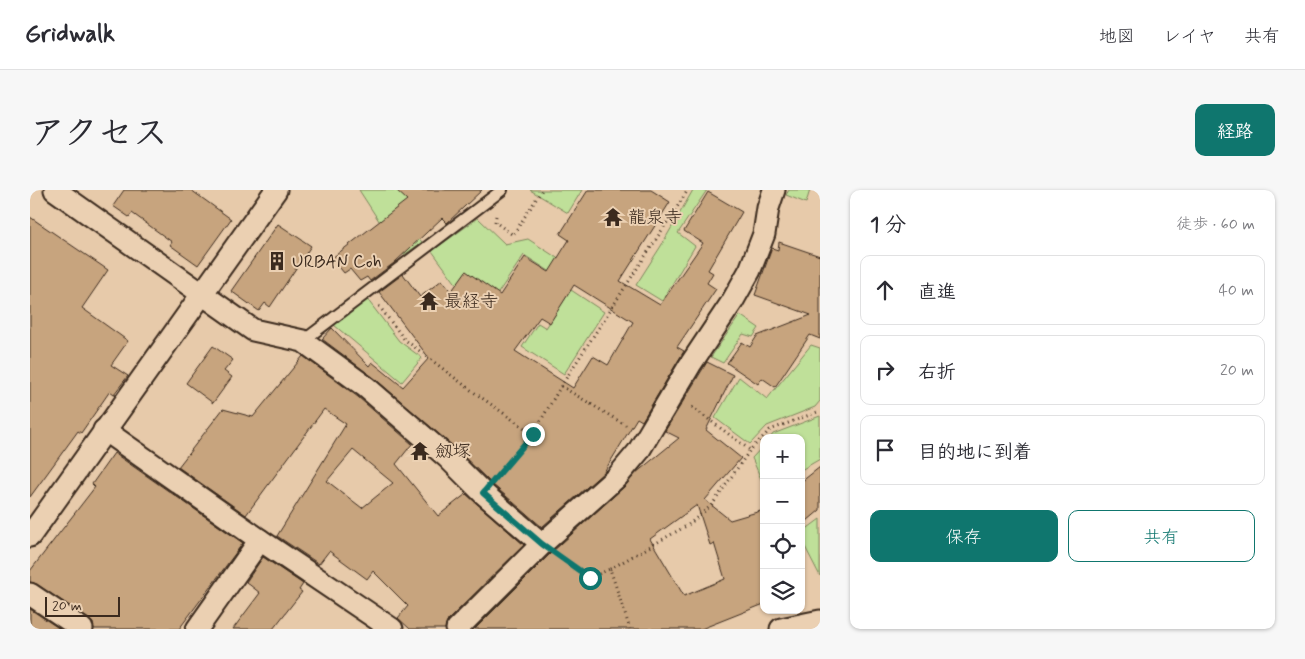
<!DOCTYPE html>
<html lang="ja">
<head>
<meta charset="utf-8">
<style>
	:root { --surface:#fff; --page:#f7f7f7; --text:#2b2b33; --muted:#7c7c81; --line:#e1e1e2; --accent:#0f766e }
	body { margin:0; font-family:Mynerve,"Klee One",sans-serif; background:var(--page); color:var(--text) }
	.controls { position:absolute; right:15px; bottom:15px; display:grid; overflow:hidden; border-radius:10px; box-shadow:0 1px 4px #0004 }
	.controls button { width:45px; height:45px; display:grid; place-items:center; padding:0; border:0; border-bottom:1px solid var(--line); background:var(--surface); color:var(--text); font:25px sans-serif }
	.scale { position:absolute; left:15px; bottom:12px; width:75px; box-sizing:border-box; padding-left:5px; border:2px solid #3b2a1e; border-top:0; font-size:14px; line-height:18px; white-space:nowrap; color:#3b2a1e; -webkit-text-stroke:4px #ebd0b2; paint-order:stroke }
	.stop { position:absolute; width:15px; height:15px; margin:-11px; border:4px solid #0f766e; border-radius:50%; background:#fff }
	.stop.end { background:#0f766e; border-color:#fff; box-shadow:0 1px 5px #0008 }
	.list { margin:0; padding:0; list-style:none }
	h2 { display:flex; justify-content:space-between; align-items:center; height:65px; margin:0; padding:0 20px; font-size:21px }
	h2 small { font-size:16px; font-weight:400; color:var(--muted) }
	.list li { display:grid; grid-template-columns:32px 1fr auto; gap:15px; align-items:center; box-sizing:border-box; height:70px; margin:0 10px 10px; padding:0 10px; border:1px solid var(--line); border-radius:10px }
	.list b { display:block; font-size:19px; white-space:nowrap }
	.list em { font-size:16px; font-style:normal; color:var(--muted) }
	.actions { display:flex; gap:10px; padding:15px 20px }
	.actions a { flex:1; padding:11px 0; border:1px solid var(--accent); border-radius:10px; text-align:center; font-size:18px; color:var(--accent) }
	.actions .main { background:var(--accent); color:#fff }
	.icon { flex:none; width:28px; height:28px; fill:none; stroke:currentColor; stroke-width:2; stroke-linecap:round; stroke-linejoin:round }
	.map { position:relative; flex:none; width:790px; height:439px; overflow:hidden; border-radius:10px }
	header { display:flex; align-items:center; gap:30px; box-sizing:border-box; height:70px; padding:0 25px; background:var(--surface); border-bottom:1px solid var(--line) }
	header strong { font-size:24px }
	nav { display:flex; gap:28px; margin-inline-start:auto; font-size:18px }
	.intro { display:flex; align-items:center; justify-content:space-between; box-sizing:border-box; height:120px; padding:0 30px }
	h1 { margin:0; font-size:35px }
	.button { padding:12px 22px; border-radius:10px; background:var(--accent); color:#fff; font-size:18px; font-weight:700 }
	main { display:flex; gap:30px; padding:0 30px }
	aside { flex:1; background:var(--surface); border-radius:10px; box-shadow:0 1px 4px #0004 }
	.map>svg:first-child { display:block }
	.green { fill:#bfe099; stroke:#7d855c }
	.building { fill:#c7a47e; stroke:#3b2a1e; fill-rule:evenodd }
	.lines { fill:none; stroke-linecap:round; stroke-linejoin:round }
	.lane-casing { stroke:#3b2a1e; stroke-width:14 }
	.street-casing { stroke:#3b2a1e; stroke-width:25 }
	.path { stroke:#3b2a1e; stroke-width:3; stroke-dasharray:1 4; stroke-linecap:butt }
	.lane { stroke:#ebd0b2; stroke-width:10 }
	.street { stroke:#ebd0b2; stroke-width:21 }
	.route { stroke:#0f766e; stroke-width:6 }
	.labels { text-anchor:middle; stroke-width:4; stroke-linejoin:round; paint-order:stroke }
	.poi-label { font-size:18px; fill:#3b2a1e; stroke:#ebd0b2; text-anchor:start }
</style>
</head>
<body>
<header>
<strong>Gridwalk</strong>
<nav><a>地図</a><a>レイヤ</a><a>共有</a></nav>
</header>
<div class="intro"><h1>アクセス</h1><a class="button">経路</a></div>
<main>
<div class="map">
<svg width="790" height="439" viewBox="0 0 790 439">
	<rect width="100%" height="100%" fill="#e7caaa"/>
	<filter id="ink" filterUnits="userSpaceOnUse"><feTurbulence type="fractalNoise" baseFrequency=".02" numOctaves="2"/><feDisplacementMap in="SourceGraphic" scale="10" xChannelSelector="R" yChannelSelector="G"/><feConvolveMatrix kernelMatrix="1 2 1 2 8 2 1 2 1" color-interpolation-filters="sRGB"/></filter>
	<g filter="url(#ink)">
		<g class="green">
			<path d="M329,0H386L375,33L392,52L374,65L351,34Z"/>
			<path d="M500,0H552L538,23Z"/>
			<path d="M663,0H677L648,43L665,56L632,111L606,95L631,56Z"/>
			<path d="M759,0H780L776,13L756,5Z"/>
			<path d="M448,28L475,54L498,49L538,75L530,88L494,65L466,106L447,122L402,61Z"/>
			<path d="M541,100L574,122L534,184L492,157L508,133L516,138Z"/>
			<path d="M337,109L369,151L392,168L372,192L304,135Z"/>
			<path d="M710,125L729,138L723,147L713,144L693,173L681,167Z"/>
			<path d="M781,155L790,158V211L785,217L737,236L720,254L685,228L709,187L737,209Z"/>
			<path d="M790,226V269L771,280V248H740L743,244Z"/>
			<path d="M734,255V296L722,268Z"/>
			<path d="M790,329V386L771,349V343Z"/>
		</g>
		<g class="building">
			<path d="M94,0H161L201,29L168,75L140,55L142,52L102,23L99,27L83,16Z"/>
			<path d="M366,0H452L417,33L412,28L364,73L340,91L337,87L330,91L320,79L314,83L302,68L377,10Z"/>
			<path d="M558,0H621L640,12L590,91L630,115L673,53L654,41L678,2L712,22L678,80L683,83L677,93L686,99L647,157L654,161L612,231L607,228L574,282L512,337L462,294L425,258L344,188L292,149L302,138L339,176L342,172L373,197L399,168L349,102L373,84L390,107L412,90L421,102L436,81L470,105L495,67L519,82L539,50L530,44ZM544,95L603,132L578,175L563,166L543,198L485,161L510,127L520,133Z"/>
			<path d="M0,27L78,80L52,118L98,151L81,175L98,186L84,204L80,201L51,243L48,241L0,307Z"/>
			<path d="M248,34L281,56L240,117L235,113L229,121L201,101Z"/>
			<path d="M749,52L790,66V149L780,145L745,197L732,188L728,194L697,173L712,152L720,157L727,146L781,125L725,105L742,58L748,60Z"/>
			<path d="M183,156L203,170L194,181L202,187L183,213L156,193Z"/>
			<path d="M273,166L328,207L382,254L366,274L408,326L436,304L494,355L418,430L415,439H380L368,428L378,416L343,381L337,389L299,361L289,374L247,346L316,234L294,219L216,325L148,277L193,219L223,227ZM323,260L363,293L332,318L297,291Z"/>
			<path d="M677,172L703,185L676,240L711,268L675,310L700,330L734,320V414L671,439H445L521,363L595,296L606,283L649,248L635,241ZM667,315L680,355L684,353L695,389L654,406L620,349Z"/>
			<path d="M84,263L213,353L149,439H64L63,433L59,429L7,394L0,392V381L65,297L62,294Z"/>
			<path d="M790,277V320L771,336V292Z"/>
			<path d="M233,367L273,394L269,400L272,402L243,439H203L230,403L216,392Z"/>
			<path d="M0,419L30,439H0Z"/>
		</g>
		<g class="lines">
			<g class="lane-casing">
				<path id="lane" d="M273,151L472,0"/>
			</g>
			<g class="street-casing">
				<g id="street">
					<path d="M25,0L223,140L273,151L336,197L417,267L453,303L512,354"/>
					<path d="M74,240L230,350L362,439"/>
					<path d="M0,346L246,0"/>
					<path d="M0,404L52,439"/>
					<path d="M167,439L230,350"/>
					<path d="M427,439L512,354L587,287L608,262L660,175L702,112L720,80L734,44L738,18L744,0"/>
					<path d="M751,439L790,431"/>
				</g>
			</g>
			<g class="path">
				<path d="M466,26L465,32L483,45L512,0"/>
				<path d="M349,116L374,149L438,198L503,244"/>
				<path d="M531,196L597,236"/>
				<path d="M662,217L720,260"/>
				<path d="M467,286L503,244L531,196L658,0"/>
				<path d="M531,368L560,388L580,379L600,439"/>
				<path d="M580,379L658,335L682,315L720,260L740,240L790,221"/>
			</g>
			<use href="#lane" class="lane"/>
			<use href="#street" class="street"/>
		</g>
	</g>
	<g class="lines" filter="url(#ink)">
		<path class="route" d="M503,244L453,303L512,354L560,388"/>
	</g>
	<defs>
		<g id="temple-bare" transform="scale(1.5)"><path d="M0-6L5-2H3V0L6.5 2.5H4V6H1.5V3h-3V6H-4V2.5H-6.5L-3 0V-2H-5Z" fill="#3b2a1e" stroke="#ebd0b2" stroke-width="2.5" paint-order="stroke"/></g>
		<g id="building-bare" transform="scale(1.5)"><path d="M-4-6H4V6H1V3H-1V6H-4ZM-2.5-4.3h1.7v1.8h-1.7ZM.8-4.3h1.7v1.8H.8ZM-2.5-1h1.7V.8h-1.7ZM.8-1h1.7V.8H.8Z" fill="#3b2a1e" stroke="#ebd0b2" stroke-width="2.5" paint-order="stroke"/></g>
	</defs>
	<g fill-rule="evenodd">
		<use href="#temple-bare" x="583" y="27"/>
		<use href="#building-bare" x="247" y="71"/>
		<use href="#temple-bare" x="399" y="111"/>
		<use href="#temple-bare" x="390" y="261"/>
	</g>
	<g class="labels">
		<g class="poi-label">
			<text x="598" y="33">龍泉寺</text>
			<text x="262" y="77">URBAN Coh</text>
			<text x="414" y="117">最経寺</text>
			<text x="405" y="267">劔塚</text>
		</g>
	</g>
</svg>
<div class="controls">
<button>+</button>
<button>−</button>
<button><svg class="icon" aria-label="locate" viewBox="0 0 24 24"><circle cx="12" cy="12" r="6"/><path d="M12 2v4M12 18v4M2 12h4M18 12h4"/></svg></button>
<button><svg class="icon" aria-label="layers" viewBox="0 0 24 24"><path d="M12 4l9 5-9 5-9-5zM3 14l9 5 9-5"/></svg></button>
</div>
<div class="scale">20 m</div>
<div class="stop" style="left:560px;top:388px"></div>
<div class="stop end" style="left:503px;top:244px"></div>
</div>
<aside>
<h2>1 分<small>徒歩 · 60 m</small></h2>
<ul class="list">
<li><svg class="icon" aria-label="ahead" viewBox="0 0 24 24"><path d="M12 20V5M6 11l6-6 6 6"/></svg><div><b>直進</b></div><em>40 m</em></li>
<li><svg class="icon" aria-label="right" viewBox="0 0 24 24"><path d="M7 20v-9h11M14 6l5 5-5 5"/></svg><div><b>右折</b></div><em>20 m</em></li>
<li><svg class="icon" aria-label="arrive" viewBox="0 0 24 24"><path d="M6 21V4h12l-3 4 3 4H6"/></svg><div><b>目的地に到着</b></div></li>
</ul>
<div class="actions"><a class="main">保存</a><a>共有</a></div>
</aside>
</main>
</body>
</html>
